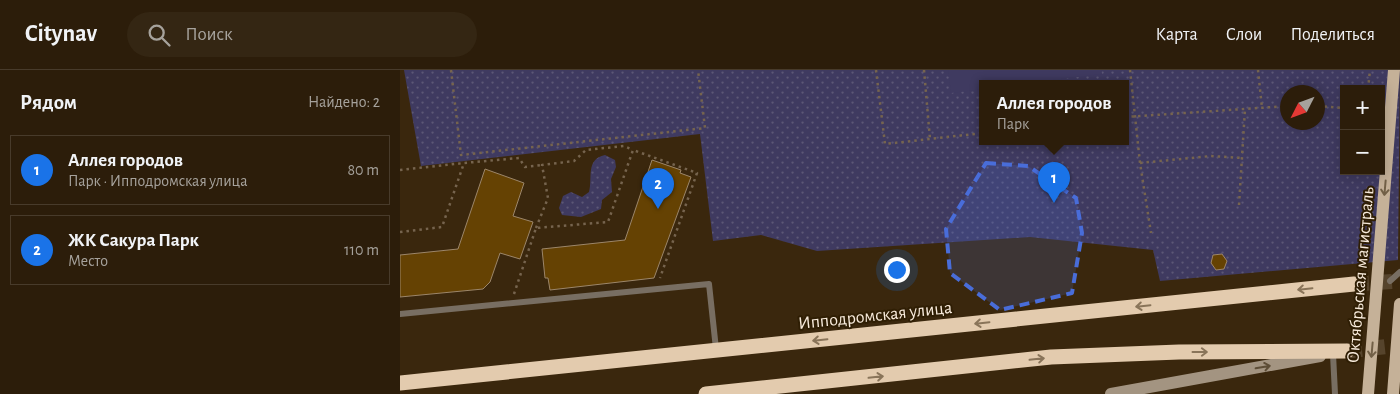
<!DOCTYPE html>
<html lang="ru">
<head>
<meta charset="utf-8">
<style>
	:root { --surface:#2c1d0a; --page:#342613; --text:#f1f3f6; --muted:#a6a29c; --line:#483b2b; --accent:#1a73e8 }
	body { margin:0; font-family:"Alegreya Sans",sans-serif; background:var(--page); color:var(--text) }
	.controls { position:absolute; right:15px; top:15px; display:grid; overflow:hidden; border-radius:0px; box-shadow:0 2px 12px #0003 }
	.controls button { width:45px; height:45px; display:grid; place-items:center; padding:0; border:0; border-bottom:1px solid var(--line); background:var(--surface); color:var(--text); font:25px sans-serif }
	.compass { position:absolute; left:880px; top:15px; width:45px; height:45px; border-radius:50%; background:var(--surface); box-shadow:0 2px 12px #0003; rotate:228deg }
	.you { position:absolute; left:496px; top:199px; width:18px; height:18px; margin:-12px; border:4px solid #fff; border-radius:50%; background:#1a73e8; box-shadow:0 0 0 8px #1a73e833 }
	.badge { display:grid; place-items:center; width:32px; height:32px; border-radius:50%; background:var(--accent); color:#fff; font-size:16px; font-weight:700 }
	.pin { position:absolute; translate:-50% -41px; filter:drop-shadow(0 1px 2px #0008) }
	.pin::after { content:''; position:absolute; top:26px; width:18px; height:15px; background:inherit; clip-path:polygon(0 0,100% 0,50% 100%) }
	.popup { position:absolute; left:579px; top:10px; width:150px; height:65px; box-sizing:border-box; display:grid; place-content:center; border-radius:0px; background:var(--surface); filter:drop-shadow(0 1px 4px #0005); font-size:16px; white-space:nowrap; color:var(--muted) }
	.popup b { font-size:19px; color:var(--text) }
	.popup::after { content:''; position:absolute; left:50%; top:100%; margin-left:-10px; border:10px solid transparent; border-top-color:var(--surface) }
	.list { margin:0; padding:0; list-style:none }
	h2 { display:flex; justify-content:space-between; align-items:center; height:65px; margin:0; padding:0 20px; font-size:21px }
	h2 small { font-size:16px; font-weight:400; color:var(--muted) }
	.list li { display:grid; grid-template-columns:32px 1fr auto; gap:15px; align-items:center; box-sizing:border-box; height:70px; margin:0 10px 10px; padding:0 10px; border:1px solid var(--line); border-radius:0px }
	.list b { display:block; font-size:19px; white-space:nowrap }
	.list p { margin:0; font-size:16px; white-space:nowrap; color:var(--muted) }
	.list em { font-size:16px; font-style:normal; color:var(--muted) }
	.icon { flex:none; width:28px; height:28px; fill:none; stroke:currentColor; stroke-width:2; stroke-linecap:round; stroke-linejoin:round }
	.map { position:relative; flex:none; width:1000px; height:324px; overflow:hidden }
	header { display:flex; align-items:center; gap:30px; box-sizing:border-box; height:70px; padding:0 25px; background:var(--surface); border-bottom:1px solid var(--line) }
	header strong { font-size:24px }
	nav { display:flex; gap:28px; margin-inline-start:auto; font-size:18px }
	.search { width:350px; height:45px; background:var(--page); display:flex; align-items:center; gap:12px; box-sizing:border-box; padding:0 18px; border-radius:28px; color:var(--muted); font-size:19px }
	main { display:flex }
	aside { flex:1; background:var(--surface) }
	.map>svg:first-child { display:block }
	.grass { fill:url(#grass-dots); fill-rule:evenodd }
	.pitch { fill:#3f3a60 }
	.building { fill:#654203; stroke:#9c866a }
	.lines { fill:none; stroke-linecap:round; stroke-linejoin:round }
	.highway-tunnel { stroke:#56442c; stroke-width:15; stroke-dasharray:15 8; stroke-linecap:butt }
	.path { stroke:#76644e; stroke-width:2.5; stroke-dasharray:2.5 4; stroke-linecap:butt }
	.lane { stroke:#786e62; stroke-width:6 }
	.secondary { stroke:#a39481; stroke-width:12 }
	.highway { stroke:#e3cbae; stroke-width:15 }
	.primary-bridge { stroke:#c5b198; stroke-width:12 }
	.oneway { stroke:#726047 }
	.oneway2 { stroke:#897459 }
	.oneway3 { stroke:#5d4d36 }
	.marked { fill:#496dd9; fill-opacity:0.2; stroke:#496dd9; stroke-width:4; stroke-dasharray:10 6; stroke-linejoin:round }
	.labels { text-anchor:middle; stroke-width:4; stroke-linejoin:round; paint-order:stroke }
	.street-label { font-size:18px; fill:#f8ebdc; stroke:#2f1e04 }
</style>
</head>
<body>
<header>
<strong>Citynav</strong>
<div class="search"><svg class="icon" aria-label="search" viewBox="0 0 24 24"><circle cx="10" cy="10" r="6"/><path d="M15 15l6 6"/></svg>Поиск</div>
<nav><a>Карта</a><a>Слои</a><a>Поделиться</a></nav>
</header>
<main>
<aside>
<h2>Рядом<small>Найдено: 2</small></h2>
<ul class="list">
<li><span class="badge">1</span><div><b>Аллея городов</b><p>Парк · Ипподромская улица</p></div><em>80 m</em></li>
<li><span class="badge">2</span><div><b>ЖК Сакура Парк</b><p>Место</p></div><em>110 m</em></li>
</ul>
</aside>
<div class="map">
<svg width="1000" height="324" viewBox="0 0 1000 324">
	<defs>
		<pattern id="grass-dots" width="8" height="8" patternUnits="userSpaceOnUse" patternTransform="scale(1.25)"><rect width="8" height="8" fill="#3f3a60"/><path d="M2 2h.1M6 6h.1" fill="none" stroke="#5c5776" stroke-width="1.8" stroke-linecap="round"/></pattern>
	</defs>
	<rect width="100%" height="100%" fill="#3a270d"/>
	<g class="grass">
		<path d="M4,0H1000L998,190L760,211L753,180L630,167L417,181L361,165L313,171L300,64L21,96ZM583,14H725V72H583ZM944,19H981V101H944ZM888,22H918V52H888Z"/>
		<path d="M205,85L215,90L216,97L211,109L212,122L202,130L201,139L181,147L162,145L159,138L163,126L171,122L182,127L189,122C193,109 185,89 205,85Z"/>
	</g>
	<path class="pitch" d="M548,0H701L702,4L621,14H583V19L551,23Z"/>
	<g class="building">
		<path d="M252,90L281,100L280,103L291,107L254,208L150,220L148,208H145L142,179L225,170Z"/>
		<path d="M85,99L124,113L113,146L133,152L120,189L100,183L90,212L83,219L0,227V185L58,179Z"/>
		<path d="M822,184L827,191L824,199L816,200L811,193L813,185Z"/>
	</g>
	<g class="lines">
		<g class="highway-tunnel">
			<path d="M954,214L1000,211"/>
			<path d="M947,281L1000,275"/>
		</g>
		<g class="path">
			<path d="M51,0L61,85L305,58L298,0"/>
			<path d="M476,0L485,74L583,63"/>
			<path d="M524,0L530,69"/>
			<path d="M730,0L740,93L751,163"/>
			<path d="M858,0L862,38"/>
			<path d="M968,19L970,0"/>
			<path d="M918,36L944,38"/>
			<path d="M725,47L888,36"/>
			<path d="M740,93L811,86L842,88"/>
			<path d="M0,100L64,93"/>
			<path d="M839,135L845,39"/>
			<path d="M136,158L148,128L142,95L174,91L186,80L224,76L233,80"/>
			<path d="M0,162L42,157L64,93L119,88L125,97L142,95"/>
			<path d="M114,224L136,158L208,152L233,80L297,103L260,208"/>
		</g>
		<g class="lane">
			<path d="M990,211L1000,202"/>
			<path d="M0,244L309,214L316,279"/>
			<path d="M933,284L935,324"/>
		</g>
		<path class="secondary" d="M711,324L920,286"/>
		<g class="highway">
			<path d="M0,313L954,214"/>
			<path d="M306,324L651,287L779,282L947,281"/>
		</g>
		<g class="primary-bridge">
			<path d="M968,324L994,0"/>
			<path d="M993,324L1000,234"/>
		</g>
	</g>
	<defs><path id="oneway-shaft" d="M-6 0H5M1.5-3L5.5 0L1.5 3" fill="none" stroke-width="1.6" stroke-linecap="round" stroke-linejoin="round" transform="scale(1.25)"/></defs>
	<g class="oneway">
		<use href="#oneway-shaft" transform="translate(985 118) rotate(95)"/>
		<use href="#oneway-shaft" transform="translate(972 280) rotate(95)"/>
	</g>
	<g class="oneway2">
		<use href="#oneway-shaft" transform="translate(905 219) rotate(174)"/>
		<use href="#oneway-shaft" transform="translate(743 236) rotate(174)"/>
		<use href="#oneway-shaft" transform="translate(582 253) rotate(174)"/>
		<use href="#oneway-shaft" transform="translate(420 270) rotate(174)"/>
		<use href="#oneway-shaft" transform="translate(800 282)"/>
		<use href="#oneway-shaft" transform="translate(637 289) rotate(-6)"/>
		<use href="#oneway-shaft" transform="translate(476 307) rotate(-6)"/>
	</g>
	<use class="oneway3" href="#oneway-shaft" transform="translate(863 297) rotate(-10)"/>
	<path class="marked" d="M586,93L628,96L676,128L682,163L672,223L600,240L550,203L546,159Z"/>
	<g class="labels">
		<g class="street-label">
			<text transform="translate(960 205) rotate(-85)" y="6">Октябрьская магистраль</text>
			<text transform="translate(475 245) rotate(-6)" y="6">Ипподромская улица</text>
		</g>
	</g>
</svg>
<div class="controls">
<button>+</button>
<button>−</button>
</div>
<svg class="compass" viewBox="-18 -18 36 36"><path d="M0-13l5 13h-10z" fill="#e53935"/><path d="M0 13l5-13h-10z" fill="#a6a29c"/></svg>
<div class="you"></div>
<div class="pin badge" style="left:654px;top:133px">1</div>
<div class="popup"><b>Аллея городов</b>Парк</div>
<div class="pin badge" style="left:258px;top:139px">2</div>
</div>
</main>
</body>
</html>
